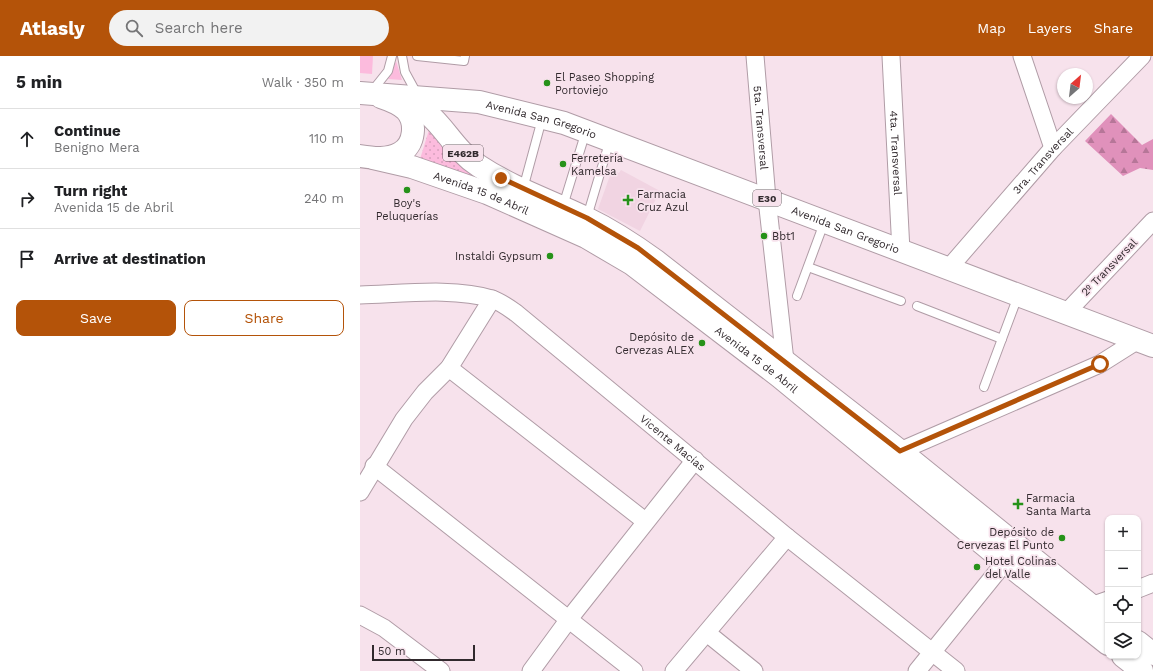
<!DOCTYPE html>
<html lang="en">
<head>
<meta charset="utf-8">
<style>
	:root { --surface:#fff; --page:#f2f2f2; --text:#202124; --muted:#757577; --line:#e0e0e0; --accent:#b45309 }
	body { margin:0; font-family:"Work Sans",sans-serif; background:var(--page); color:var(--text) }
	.controls { position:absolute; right:12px; bottom:12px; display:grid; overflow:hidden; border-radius:8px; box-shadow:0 1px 3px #0004 }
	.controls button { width:36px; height:36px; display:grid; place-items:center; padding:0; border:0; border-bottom:1px solid var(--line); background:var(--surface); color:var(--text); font:20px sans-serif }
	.compass { position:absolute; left:697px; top:12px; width:36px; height:36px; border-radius:50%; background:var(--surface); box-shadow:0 1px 3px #0004; rotate:28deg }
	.scale { position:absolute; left:12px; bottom:10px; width:103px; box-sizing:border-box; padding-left:4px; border:2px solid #31292d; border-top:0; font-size:11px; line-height:14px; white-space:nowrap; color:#31292d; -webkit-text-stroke:3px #f7e2ec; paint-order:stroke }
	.stop { position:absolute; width:12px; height:12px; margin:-9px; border:3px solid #b45309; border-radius:50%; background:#fff }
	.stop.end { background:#b45309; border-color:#fff; box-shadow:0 1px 4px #0008 }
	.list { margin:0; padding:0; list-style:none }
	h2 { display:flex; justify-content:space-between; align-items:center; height:52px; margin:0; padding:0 16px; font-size:17px }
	h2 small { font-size:13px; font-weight:400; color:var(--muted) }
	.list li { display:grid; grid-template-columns:26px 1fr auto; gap:12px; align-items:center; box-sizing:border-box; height:60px; padding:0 16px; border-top:1px solid var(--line) }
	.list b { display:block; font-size:15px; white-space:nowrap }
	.list p { margin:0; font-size:13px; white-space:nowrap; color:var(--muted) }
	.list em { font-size:13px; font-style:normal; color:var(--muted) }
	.actions { display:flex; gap:8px; padding:12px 16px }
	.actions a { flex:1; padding:9px 0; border:1px solid var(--accent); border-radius:8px; text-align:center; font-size:14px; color:var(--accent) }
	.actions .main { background:var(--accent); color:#fff }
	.icon { flex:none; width:22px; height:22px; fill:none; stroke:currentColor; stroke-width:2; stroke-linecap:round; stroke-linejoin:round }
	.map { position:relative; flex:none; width:793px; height:615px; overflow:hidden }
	header { display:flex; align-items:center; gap:24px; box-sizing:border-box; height:56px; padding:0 20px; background:var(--accent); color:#fff }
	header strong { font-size:19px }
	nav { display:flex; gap:22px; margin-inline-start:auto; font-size:14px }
	.search { width:280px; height:36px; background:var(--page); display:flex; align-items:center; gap:10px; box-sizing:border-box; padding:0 14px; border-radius:22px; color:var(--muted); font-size:15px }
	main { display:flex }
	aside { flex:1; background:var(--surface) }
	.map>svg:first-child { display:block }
	.built { fill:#f1d4e2 }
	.grass { fill:url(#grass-dots) }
	.forest { fill:url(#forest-firs) }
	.green { fill:#fcbbdd }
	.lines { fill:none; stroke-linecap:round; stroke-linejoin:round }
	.lane-casing { stroke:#b09ca6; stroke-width:10 }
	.street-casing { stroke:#b09ca6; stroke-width:19 }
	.primary-casing { stroke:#b09ca6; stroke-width:24 }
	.highway-casing { stroke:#b09ca6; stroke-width:24 }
	.lane { stroke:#fff; stroke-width:8 }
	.street { stroke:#fff; stroke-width:17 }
	.primary { stroke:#fff; stroke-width:22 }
	.highway { stroke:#fff; stroke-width:22 }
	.route { stroke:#b45309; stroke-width:5 }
	.poi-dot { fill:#269219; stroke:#f7e2ec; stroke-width:1.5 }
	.labels { text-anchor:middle; stroke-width:3.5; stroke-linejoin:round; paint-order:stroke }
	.shield { fill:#f7e2ec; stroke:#6c6066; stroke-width:1 }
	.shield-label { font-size:10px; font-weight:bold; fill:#31292d }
	.poi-label { font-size:11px; fill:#31292d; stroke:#f7e2ec; text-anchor:start }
	.street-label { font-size:11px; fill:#31292d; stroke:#f7e2ec }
</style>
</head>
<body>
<header>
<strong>Atlasly</strong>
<div class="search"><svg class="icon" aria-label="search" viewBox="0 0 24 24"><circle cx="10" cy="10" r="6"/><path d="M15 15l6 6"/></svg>Search here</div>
<nav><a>Map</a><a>Layers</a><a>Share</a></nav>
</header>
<main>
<aside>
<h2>5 min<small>Walk · 350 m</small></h2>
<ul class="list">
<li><svg class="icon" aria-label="ahead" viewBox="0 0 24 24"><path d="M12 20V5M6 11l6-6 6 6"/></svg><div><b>Continue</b><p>Benigno Mera</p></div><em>110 m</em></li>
<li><svg class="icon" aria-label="right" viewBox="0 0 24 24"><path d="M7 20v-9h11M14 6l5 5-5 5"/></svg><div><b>Turn right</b><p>Avenida 15 de Abril</p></div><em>240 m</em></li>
<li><svg class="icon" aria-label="arrive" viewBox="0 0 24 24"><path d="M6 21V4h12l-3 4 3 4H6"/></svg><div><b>Arrive at destination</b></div></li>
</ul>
<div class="actions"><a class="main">Save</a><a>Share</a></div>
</aside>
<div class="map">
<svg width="793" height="615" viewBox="0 0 793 615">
	<defs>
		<pattern id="grass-dots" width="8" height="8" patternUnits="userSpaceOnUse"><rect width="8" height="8" fill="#fcbbdd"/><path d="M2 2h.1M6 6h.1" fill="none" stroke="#d8a1be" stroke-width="1.8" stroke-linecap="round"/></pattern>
		<pattern id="forest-firs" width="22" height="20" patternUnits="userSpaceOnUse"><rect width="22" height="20" fill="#e091bb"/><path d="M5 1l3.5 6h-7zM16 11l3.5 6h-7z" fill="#b67698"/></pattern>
	</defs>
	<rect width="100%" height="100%" fill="#f7e2ec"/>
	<path class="built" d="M252,114L259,117L261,114L300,135L280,175L238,153Z"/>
	<path class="grass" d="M69,74L280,205L60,103Z"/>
	<path class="forest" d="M751,58L782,89L793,83V114L780,112L763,120L725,85Z"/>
	<g class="green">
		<path d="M0,0H13L12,18L0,17Z"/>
		<path d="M36,5L42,24L28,23L31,19Z"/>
	</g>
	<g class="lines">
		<g class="lane-casing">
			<g id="lane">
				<path d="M42,0L45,16L57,38"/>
				<path d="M57,0L104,5L105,0"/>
				<path d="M12,35L28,15L32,0"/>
				<path d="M163,133L182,63"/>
				<path d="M203,150L226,75"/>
				<path d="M227,161L250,84"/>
				<path d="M448,211L541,245"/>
				<path d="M437,240L464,167"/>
				<path d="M557,250L642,283"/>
				<path d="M624,331L658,240"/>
			</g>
		</g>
		<g class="street-casing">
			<g id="street">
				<path id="s1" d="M395,0L407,143L425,305"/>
				<path id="s2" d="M531,0L541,195"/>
				<path d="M662,0L693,92"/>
				<path id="s3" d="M588,213L693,92L782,0"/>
				<path id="s4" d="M0,239C39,238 95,231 132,243C141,246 149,252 156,257L427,481L596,615"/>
				<path d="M706,257L793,165"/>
				<path d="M89,312L285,465"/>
				<path d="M540,395L740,308L778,284"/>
				<path d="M14,410L274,615"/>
				<path d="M0,436L44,363L65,336L89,312L132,243"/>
				<path d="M778,533L793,527"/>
				<path d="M722,553L748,544"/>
				<path d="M0,559L24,572L81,615"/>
				<path d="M347,577L394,615"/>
				<path d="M171,615L209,563L335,404"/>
				<path d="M314,615L427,481"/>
				<path d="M557,615L645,506"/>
			</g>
		</g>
		<g class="primary-casing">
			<g id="primary">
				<path d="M37,42C81,53 85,88 119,110C152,132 191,145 226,162C251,174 274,189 296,205L540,395L748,563"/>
				<path id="s5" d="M13,102L52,111L127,137L226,181L272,208L420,321L645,506L748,588"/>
				<path d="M778,586L793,598"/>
				<path d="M763,600L782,615"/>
			</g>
		</g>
		<g class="highway-casing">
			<g id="highway">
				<path id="s6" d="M0,37L119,46L204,67L793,290"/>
				<path d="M0,100C13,102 28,104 40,97C55,89 57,66 46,54C39,47 30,44 21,41"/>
			</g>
		</g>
		<use href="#lane" class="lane"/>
		<use href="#street" class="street"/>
		<use href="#primary" class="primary"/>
		<use href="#highway" class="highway"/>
	</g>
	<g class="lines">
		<path class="route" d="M141,122L227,162L278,192L540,395L740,308"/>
	</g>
	<g class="poi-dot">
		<circle cx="187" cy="27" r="4"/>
		<circle cx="203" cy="108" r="4"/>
		<circle cx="47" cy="134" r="4"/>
		<path d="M266 138h4v4h4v4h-4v4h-4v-4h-4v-4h4z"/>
		<circle cx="404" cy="180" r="4"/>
		<circle cx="190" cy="200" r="4"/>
		<circle cx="342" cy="287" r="4"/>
		<path d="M656 442h4v4h4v4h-4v4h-4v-4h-4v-4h4z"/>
		<circle cx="702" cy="482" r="4"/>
		<circle cx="617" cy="511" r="4"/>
	</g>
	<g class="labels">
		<g class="shield">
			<rect x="83" y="89" width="40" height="16" rx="3"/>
			<rect x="393" y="134" width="28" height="16" rx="3"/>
		</g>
		<g class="shield-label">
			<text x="103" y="101">E462B</text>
			<text x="407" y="146">E30</text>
		</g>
		<g class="poi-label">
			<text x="195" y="25">El Paseo Shopping<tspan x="195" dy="13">Portoviejo</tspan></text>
			<text x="211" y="106">Ferretería<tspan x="211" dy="13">Kamelsa</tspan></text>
			<text x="277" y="142">Farmacia<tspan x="277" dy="13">Cruz Azul</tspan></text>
			<text x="47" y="151" text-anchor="middle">Boy's<tspan x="47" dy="13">Peluquerías</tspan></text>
			<text x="412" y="184">Bbt1</text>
			<text x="182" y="204" text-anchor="end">Instaldi Gypsum</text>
			<text x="334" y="285" text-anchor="end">Depósito de<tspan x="334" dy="13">Cervezas ALEX</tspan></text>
			<text x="666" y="446">Farmacia<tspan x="666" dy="13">Santa Marta</tspan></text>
			<text x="694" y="480" text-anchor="end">Depósito de<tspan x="694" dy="13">Cervezas El Punto</tspan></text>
			<text x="625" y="509">Hotel Colinas<tspan x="625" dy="13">del Valle</tspan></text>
		</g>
		<g class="street-label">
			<text dy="4" stroke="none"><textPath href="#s6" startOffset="184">Avenida San Gregorio</textPath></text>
			<text dy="4" stroke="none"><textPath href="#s1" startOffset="72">5ta. Transversal</textPath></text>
			<text dy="4" stroke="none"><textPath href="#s2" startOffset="97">4ta. Transversal</textPath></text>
			<text dy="4" stroke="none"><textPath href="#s3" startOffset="144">3ra. Transversal</textPath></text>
			<text dy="4" stroke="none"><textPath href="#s5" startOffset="114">Avenida 15 de Abril</textPath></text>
			<text dy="4" stroke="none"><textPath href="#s6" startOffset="508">Avenida San Gregorio</textPath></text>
			<text transform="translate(749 211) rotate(-46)" y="4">2º Transversal</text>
			<text dy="4" stroke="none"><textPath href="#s5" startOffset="438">Avenida 15 de Abril</textPath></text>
			<text dy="4" stroke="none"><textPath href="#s4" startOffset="364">Vicente Macías</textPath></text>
		</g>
	</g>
</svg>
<div class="controls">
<button>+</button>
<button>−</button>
<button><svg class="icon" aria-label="locate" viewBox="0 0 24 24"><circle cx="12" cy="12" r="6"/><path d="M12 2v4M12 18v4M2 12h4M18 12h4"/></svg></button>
<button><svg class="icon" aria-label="layers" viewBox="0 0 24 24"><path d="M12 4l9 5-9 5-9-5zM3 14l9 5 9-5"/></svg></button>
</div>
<svg class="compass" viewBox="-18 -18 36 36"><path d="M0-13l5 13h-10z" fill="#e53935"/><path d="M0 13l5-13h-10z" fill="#757577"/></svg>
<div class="scale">50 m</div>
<div class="stop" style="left:740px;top:308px"></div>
<div class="stop end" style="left:141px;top:122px"></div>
</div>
</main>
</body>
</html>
